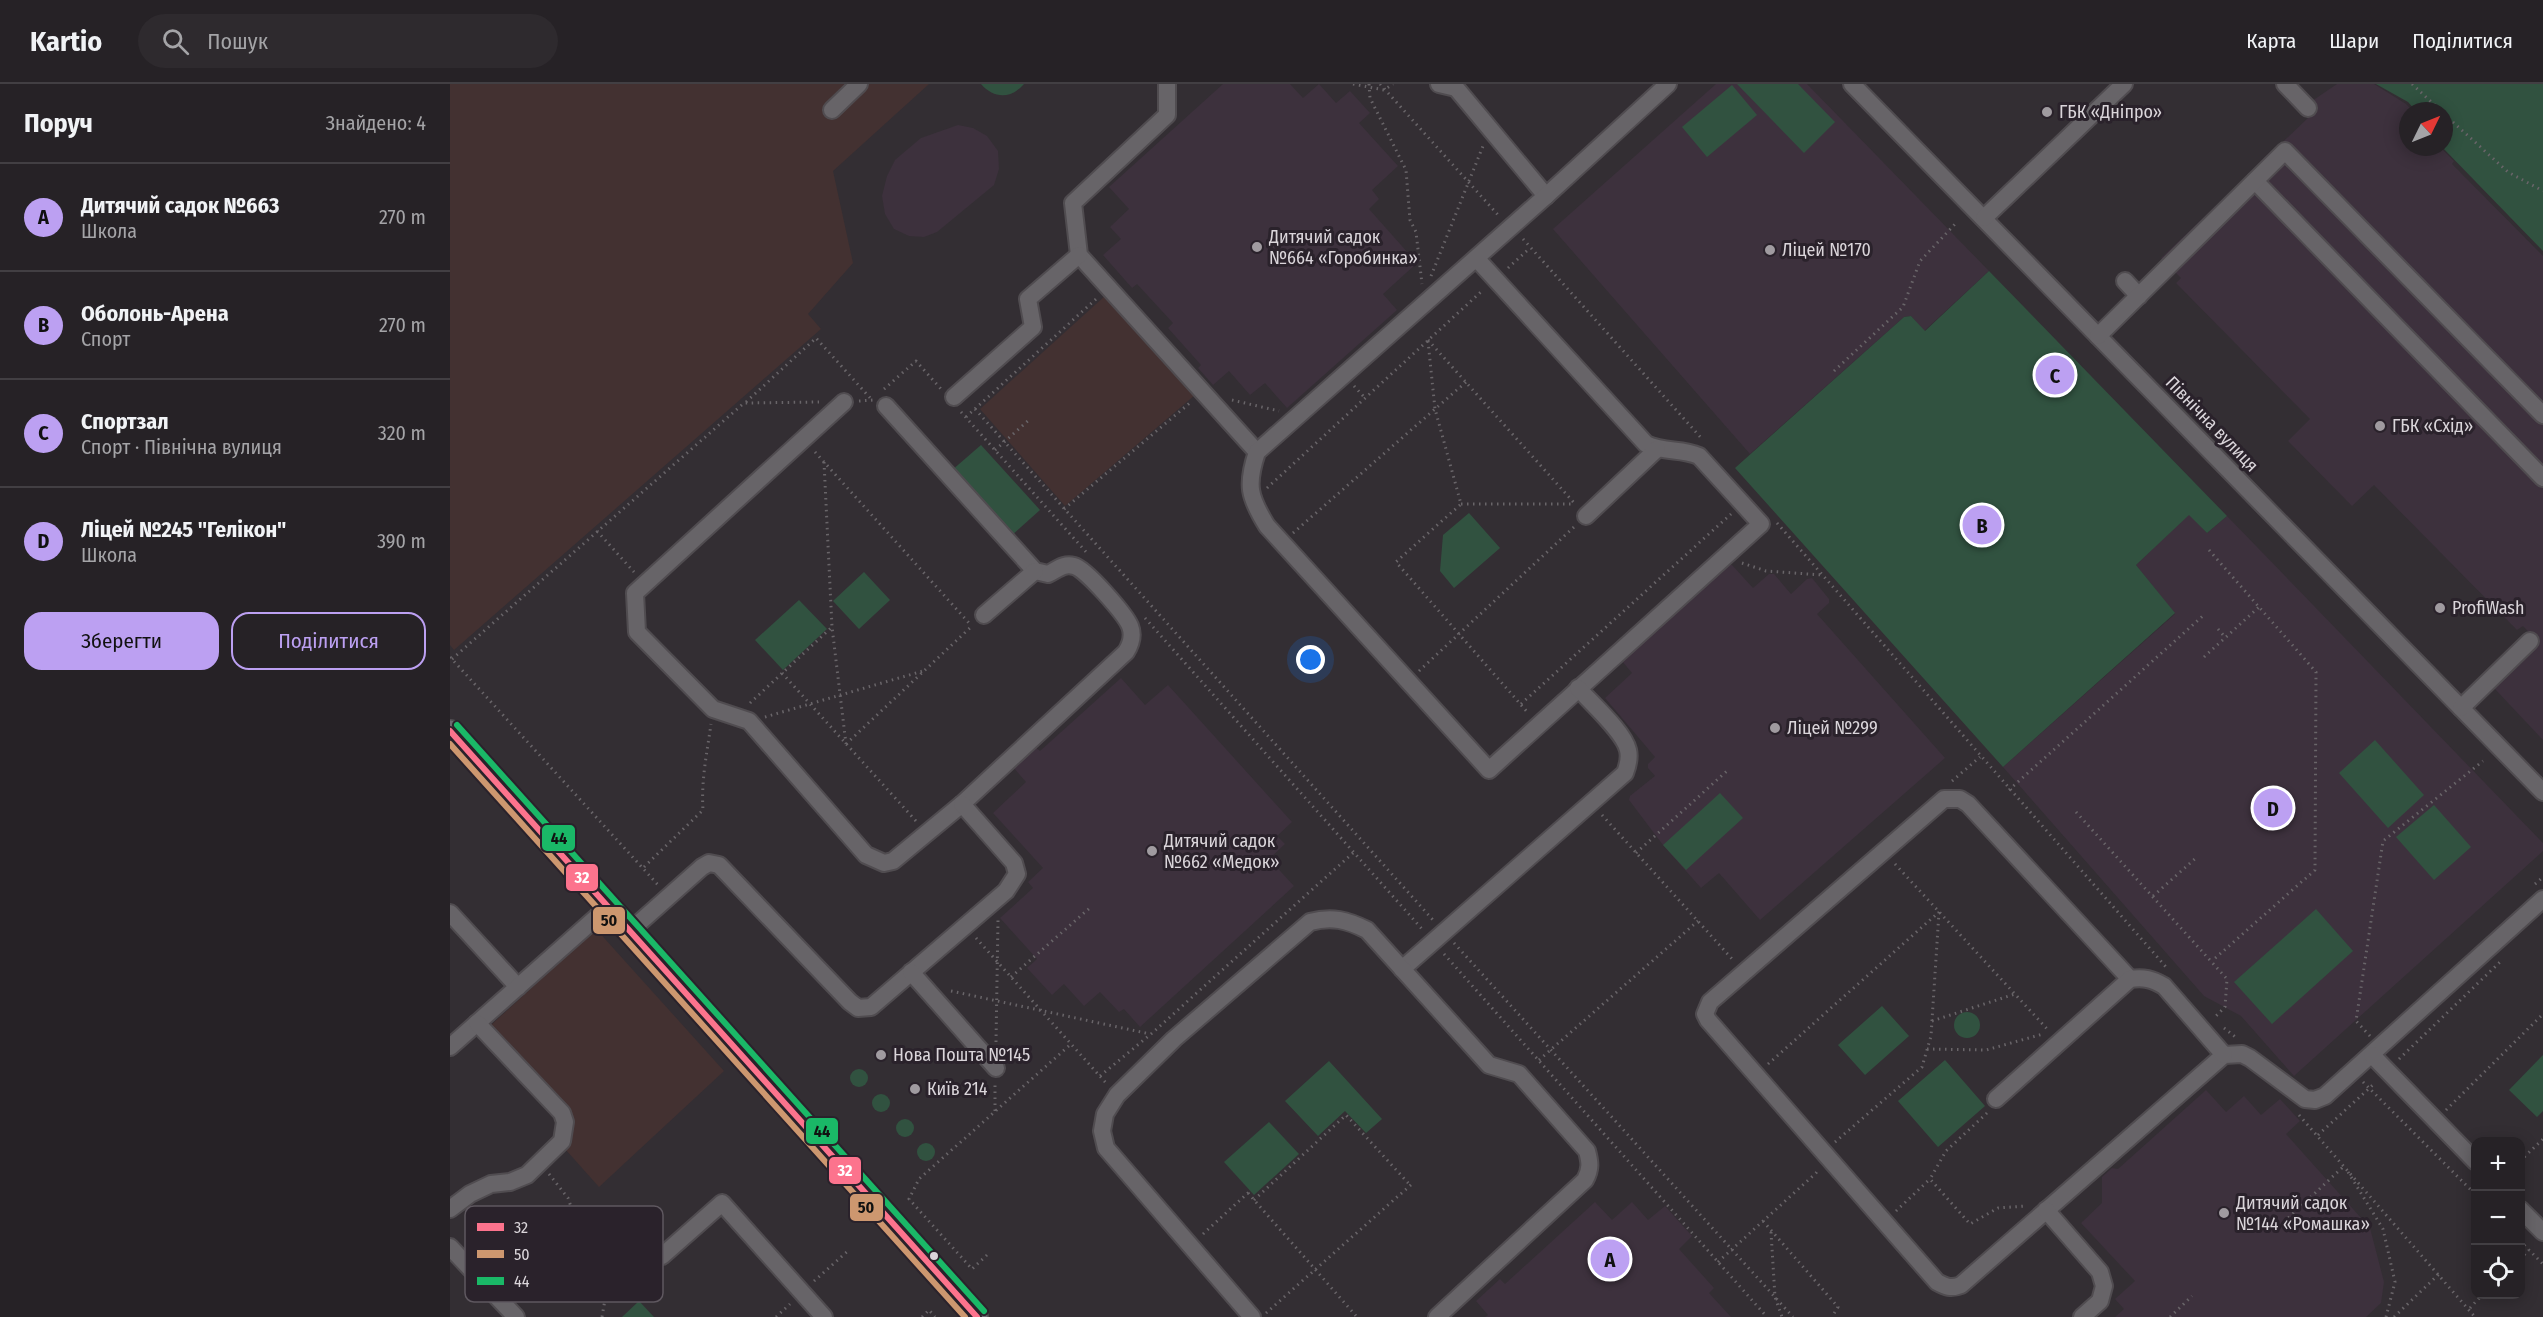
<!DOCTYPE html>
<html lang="uk">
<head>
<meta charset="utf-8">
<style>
	:root { --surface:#262226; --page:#2e2a2e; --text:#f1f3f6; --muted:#a4a4a7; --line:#423f43; --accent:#bca0f2 }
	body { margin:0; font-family:"Fira Sans Condensed",sans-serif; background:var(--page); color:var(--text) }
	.controls { position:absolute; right:18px; bottom:18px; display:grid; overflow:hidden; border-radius:12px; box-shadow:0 3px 15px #0003 }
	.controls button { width:54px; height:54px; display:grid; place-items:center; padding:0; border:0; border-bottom:2px solid var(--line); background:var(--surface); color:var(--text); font:30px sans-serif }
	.compass { position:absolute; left:1949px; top:18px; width:54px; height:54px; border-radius:50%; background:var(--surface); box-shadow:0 3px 15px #0003; rotate:47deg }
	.you { position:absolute; left:861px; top:576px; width:21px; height:21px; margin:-15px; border:4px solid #fff; border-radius:50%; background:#1a73e8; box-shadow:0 0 0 9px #1a73e833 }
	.badge { display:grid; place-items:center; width:39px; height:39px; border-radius:50%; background:var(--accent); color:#111; font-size:20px; font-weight:700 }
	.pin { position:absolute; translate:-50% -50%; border:3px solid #fff; box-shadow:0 2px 6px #0006 }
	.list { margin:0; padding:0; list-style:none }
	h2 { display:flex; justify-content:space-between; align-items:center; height:78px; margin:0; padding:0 24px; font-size:26px }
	h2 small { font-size:20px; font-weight:400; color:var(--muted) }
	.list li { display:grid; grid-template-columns:39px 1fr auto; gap:18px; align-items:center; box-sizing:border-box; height:108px; padding:0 24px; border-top:2px solid var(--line) }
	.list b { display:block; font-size:22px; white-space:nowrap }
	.list p { margin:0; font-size:20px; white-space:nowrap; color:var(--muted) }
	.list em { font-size:20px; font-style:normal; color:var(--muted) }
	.actions { display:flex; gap:12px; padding:18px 24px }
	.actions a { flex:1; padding:14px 0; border:2px solid var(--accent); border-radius:18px; text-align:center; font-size:21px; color:var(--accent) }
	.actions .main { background:var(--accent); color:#111 }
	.icon { flex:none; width:33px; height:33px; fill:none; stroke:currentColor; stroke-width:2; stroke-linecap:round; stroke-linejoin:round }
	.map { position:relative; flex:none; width:2093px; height:1233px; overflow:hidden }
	header { display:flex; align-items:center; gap:36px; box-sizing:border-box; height:84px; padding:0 30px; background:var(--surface); border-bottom:2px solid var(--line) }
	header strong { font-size:28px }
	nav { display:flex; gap:33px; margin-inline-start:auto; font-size:21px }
	.search { width:420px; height:54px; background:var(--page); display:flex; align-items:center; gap:15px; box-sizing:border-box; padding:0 21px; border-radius:33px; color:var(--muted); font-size:22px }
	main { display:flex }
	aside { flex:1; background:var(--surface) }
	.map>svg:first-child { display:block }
	.commercial { fill:#433131 }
	.built { fill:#3d313d }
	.green { fill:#315240 }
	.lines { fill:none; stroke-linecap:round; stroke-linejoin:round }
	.minor-casing { stroke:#504c50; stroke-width:20 }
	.major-casing { stroke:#504c50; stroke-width:24 }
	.path { stroke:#696569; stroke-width:3; stroke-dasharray:1.5 4.5; stroke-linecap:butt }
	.minor { stroke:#676468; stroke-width:16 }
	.major { stroke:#6c686f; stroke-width:21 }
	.bus-1-casing { stroke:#2a222b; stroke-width:10 }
	.bus-2-casing { stroke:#2a222b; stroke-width:10 }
	.bus-3-casing { stroke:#2a222b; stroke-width:10 }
	.bus-1 { stroke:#fc738d; stroke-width:6 }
	.bus-2 { stroke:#cd976f; stroke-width:6 }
	.bus-3 { stroke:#1ab867; stroke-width:6 }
	.poi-dot { fill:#a09ba0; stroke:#2a222b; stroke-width:2 }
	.bus-dot { fill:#dad5da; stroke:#2a222b; stroke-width:2 }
	.labels { text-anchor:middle; stroke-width:6; stroke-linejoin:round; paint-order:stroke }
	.poi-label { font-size:18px; fill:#dad5da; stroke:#2a222b; text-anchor:start }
	.street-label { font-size:18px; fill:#dad5da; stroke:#2a222b }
	.key { fill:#2a222b; stroke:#5f5860; stroke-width:1.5 }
	.key-label { font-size:16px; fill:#dad5da }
	.line-badge { stroke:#2a222b; stroke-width:2 }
	.badge-label { font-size:16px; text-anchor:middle; font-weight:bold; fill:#fff }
	.pale-badge-label { font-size:16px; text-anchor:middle; font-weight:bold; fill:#111 }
</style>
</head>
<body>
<header>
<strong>Kartio</strong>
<div class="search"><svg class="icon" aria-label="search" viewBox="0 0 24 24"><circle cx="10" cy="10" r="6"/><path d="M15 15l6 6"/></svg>Пошук</div>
<nav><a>Карта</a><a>Шари</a><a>Поділитися</a></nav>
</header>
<main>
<aside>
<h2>Поруч<small>Знайдено: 4</small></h2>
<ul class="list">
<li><span class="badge">A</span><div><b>Дитячий садок №663</b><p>Школа</p></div><em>270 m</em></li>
<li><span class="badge">B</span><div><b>Оболонь-Арена</b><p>Спорт</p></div><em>270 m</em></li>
<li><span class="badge">C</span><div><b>Спортзал</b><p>Спорт · Північна вулиця</p></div><em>320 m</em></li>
<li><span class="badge">D</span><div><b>Ліцей №245 &quot;Гелікон&quot;</b><p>Школа</p></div><em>390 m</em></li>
</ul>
<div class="actions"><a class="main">Зберегти</a><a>Поділитися</a></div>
</aside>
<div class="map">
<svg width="2093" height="1233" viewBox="0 0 2093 1233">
	<rect width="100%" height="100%" fill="#332e33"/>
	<g class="commercial">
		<path d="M0,0H479L383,87L403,179L358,230L371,245L4,566L0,561Z"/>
		<path d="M656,211L745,311L615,422L530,325Z"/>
		<path d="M146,845L274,987L149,1103L116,1066L121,1047L118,1027L41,941Z"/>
	</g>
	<g class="built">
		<path d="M773,0H840L853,14L869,0L886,19L900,7L920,29L909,39L948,82L922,106L929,115L919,125L967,179L933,210L947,226L837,324L815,299L800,311L779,287L763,301L748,284L751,281L718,244L723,239L687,200L682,204L653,171L671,155L660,143L679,125L659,103Z"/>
		<path d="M1266,0H1357L1539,187L1474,247L1461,232L1454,233L1300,370L1103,145Z"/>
		<path d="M1887,0H1924L1956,20L1963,27H1958V63H1990L2004,77L2002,80L2093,172V656L2044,604L2089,559L2073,542L2067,546L1924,401L1902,422L1838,357L1860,335L1726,199L1731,194L1711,174L1858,34L1862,17Z"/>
		<path d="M508,41L523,44L537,52L548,67L549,85L544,101L487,148L474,153L459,152L444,145L435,130L432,112L437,92L445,76L471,54Z"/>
		<path d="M1739,430L1757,449L1777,432L2093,759V767L1844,992L1791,932L1754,912L1553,683L1725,530L1686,481Z"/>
		<path d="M1278,481H1282L1303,504L1319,490H1324L1341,510L1357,495L1362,494L1379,515V519L1367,530L1495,674L1310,836L1269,789L1251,804L1213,761L1179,716L1180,712L1205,692L1198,684V680L1205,673L1155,614L1182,589L1172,577L1170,571L1186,557H1195L1210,545L1211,541Z"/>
		<path d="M671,594L695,621L718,601L842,738L827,752L835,760L819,775L844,802L690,943L674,925L669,928L650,908L634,922L614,900L602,911L577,884L587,875L550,834L583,804L578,798L593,784L543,729L576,698L562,682L584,662L590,667Z"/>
		<path d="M1756,1006L1776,1028L1794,1012L1811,1031L1830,1015L1850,1037L1836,1050L1920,1144L1934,1198L1931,1219L1916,1233H1665L1674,1225L1665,1215L1685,1197L1631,1139L1652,1119V1093L1662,1084L1668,1085Z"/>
		<path d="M1145,1118L1162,1136L1182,1118L1198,1136L1215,1122L1242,1152L1229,1165L1264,1204L1259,1209L1281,1233H1035L1038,1231L1026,1217L1050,1195L1055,1200Z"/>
	</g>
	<g class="green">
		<path d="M531,0H574C561,15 544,15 531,0Z"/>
		<path d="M1287,0H1348L1385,38L1354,69Z"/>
		<path d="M1926,0H2093V167L1992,63H1994V27H1966L1958,18Z"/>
		<path d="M1282,1L1307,31L1257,73L1232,43Z"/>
		<path d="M1539,187L1777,432L1757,449L1739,431L1686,481L1725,529L1553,683L1285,384L1454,233L1461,232L1475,247Z"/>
		<path d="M531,361L590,426L560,453L501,387Z"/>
		<path d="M1019,429L1050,464L1004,504L990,487L993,451Z"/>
		<path d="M414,488L440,516L409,545L383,517Z"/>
		<path d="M349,516L377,545L333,586L305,556Z"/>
		<path d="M1925,656L1974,711L1938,744L1889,689Z"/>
		<path d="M1270,709L1293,734L1236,786L1213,761Z"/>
		<path d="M1984,721L2021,763L1984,796L1946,753Z"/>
		<path d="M1866,825L1903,867L1822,940L1784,898Z"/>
		<path d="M1432,922L1459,952L1415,991L1388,961Z"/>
		<circle cx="1517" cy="941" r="13"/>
		<path d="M2093,971V1027L2087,1033L2059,1006Z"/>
		<path d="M1495,976L1535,1022L1488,1063L1448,1017Z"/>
		<path d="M879,977L932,1035L916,1049L895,1027L868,1052L835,1017Z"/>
		<circle cx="409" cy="994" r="9"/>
		<circle cx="431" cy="1019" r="9"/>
		<circle cx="455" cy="1044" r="9"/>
		<path d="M819,1038L849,1070L804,1111L774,1078Z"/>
		<circle cx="476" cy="1068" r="9"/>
		<path d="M189,1217L204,1233H172Z"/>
	</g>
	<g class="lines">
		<g class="minor-casing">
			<g id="minor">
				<path d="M717,0V31L623,119L629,171L807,368"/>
				<path d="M989,0L1006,4L1096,112"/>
				<path d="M1402,0L2093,708"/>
				<path d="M1835,0L1858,24"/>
				<path d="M382,26L409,0"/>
				<path d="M1805,97L2093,394"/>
				<path d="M1534,134L1674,0"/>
				<path d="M1026,174L1196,360C1215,369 1231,364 1249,372L1311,440L1039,686L817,442C799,413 796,401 807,368L1096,112L1218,0"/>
				<path d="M1675,197L1689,212"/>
				<path d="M1648,252L1835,67L2093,331"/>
				<path d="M504,313L583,243L578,215L629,171"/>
				<path d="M394,318L185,509L187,548L263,625L299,637L416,771L434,779L443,777L512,720L676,568C681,560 684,552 680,542C675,530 636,485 624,482C613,479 607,486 598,490L585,487L436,322"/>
				<path d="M1136,432L1207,365"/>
				<path d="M534,531L585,487"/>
				<path d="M2011,624L2080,557"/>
				<path d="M0,829L68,903"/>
				<path d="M180,847L252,783L259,779L269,781L400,918L408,924L421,923L556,807L567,790L564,779L512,720"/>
				<path d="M952,885L1175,689C1178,681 1180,674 1178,666C1174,648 1141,619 1128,604"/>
				<path d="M461,888L546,984"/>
				<path d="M1680,895L1518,720L1510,715H1494L1260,918L1255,930L1258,936L1487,1198C1496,1203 1501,1205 1511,1201L1774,971L1792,970L1800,974L1855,1015L1865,1016L1875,1012L2093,815"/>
				<path d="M0,963L158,823"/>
				<path d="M1922,971L2026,1078"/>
				<path d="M1546,1015L1680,895C1694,893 1702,895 1714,902L1774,971"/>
				<path d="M0,1125L20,1110L41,1100L60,1098L77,1091L112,1057L115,1038L112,1029L27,939"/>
				<path d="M2070,1125L2093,1148"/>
				<path d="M1596,1126L1650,1188L1654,1202L1650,1217L1632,1233"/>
				<path d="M0,1163L66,1233"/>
				<path d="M212,1172L272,1119L374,1233"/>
				<path d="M802,1233L656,1064L652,1047L655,1030L667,1011L724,955L860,838C882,832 897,836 917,846L1039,981L1069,990L1137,1067C1140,1078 1141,1085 1135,1096L987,1233"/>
			</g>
		</g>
		<g class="major-casing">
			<path id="major" d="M0,647L527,1233"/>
		</g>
		<g class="path">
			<path d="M903,0L934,6L943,0"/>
			<path d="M919,0L920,14L956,86L960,136L966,148L972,200"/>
			<path d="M930,0L1049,132"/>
			<path d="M1962,0L1991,27"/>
			<path d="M1994,30L2058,88L2093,107"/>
			<path d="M1073,155L1253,356"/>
			<path d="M1058,184L1080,164"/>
			<path d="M981,192L1033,62"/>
			<path d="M978,256L1126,421"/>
			<path d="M978,257L985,325L1011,420L946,478L1079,630"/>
			<path d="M1384,287L1453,223L1470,177L1507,138"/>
			<path d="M904,302L915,314"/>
			<path d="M434,305L466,277L491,305"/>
			<path d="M782,316L829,327"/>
			<path d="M409,317L423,316"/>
			<path d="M296,318L366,254L422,316"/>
			<path d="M525,325L983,836"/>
			<path d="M511,328L637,469"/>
			<path d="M516,333L646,215"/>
			<path d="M545,366L579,336"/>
			<path d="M365,368L519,539"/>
			<path d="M374,378L382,543L396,660"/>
			<path d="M817,404L1033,206"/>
			<path d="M1011,420H1125"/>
			<path d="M614,425L741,318"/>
			<path d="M1327,439L1716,883"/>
			<path d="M147,447L184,488"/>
			<path d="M843,449L1016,298"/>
			<path d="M1759,466L1866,588L1865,786L1762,877"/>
			<path d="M1292,479L1316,487L1372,491"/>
			<path d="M695,534L972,845"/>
			<path d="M1768,545L1775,553"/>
			<path d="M0,573L209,802"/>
			<path d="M1754,573L1809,523"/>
			<path d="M2,575L294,319L369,318"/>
			<path d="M969,587L1124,443"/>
			<path d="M332,589L466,737"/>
			<path d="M300,619L382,543"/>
			<path d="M1071,620L1281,430"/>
			<path d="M315,633L473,587"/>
			<path d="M396,660L522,542"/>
			<path d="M1502,697L1530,673"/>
			<path d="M1559,706L1755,530"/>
			<path d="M1626,728L1777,895L1775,923L1764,934"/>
			<path d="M1152,731L1283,876"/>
			<path d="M1186,769L1277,687"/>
			<path d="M1445,780L1599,947"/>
			<path d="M194,783L253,726C251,696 257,669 261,640"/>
			<path d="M2085,800L2093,793"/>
			<path d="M1703,812L1746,774"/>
			<path d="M526,854L656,999"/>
			<path d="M1004,859L1343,1233"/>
			<path d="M994,870L1317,1233"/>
			<path d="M561,893L642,822"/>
			<path d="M501,907L700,950"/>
			<path d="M1482,937L1565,910"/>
			<path d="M1774,944L1788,955"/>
			<path d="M1920,952L1906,937L1933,757L2033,677"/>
			<path d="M546,958L548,836"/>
			<path d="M1477,965L1536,966L1593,950"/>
			<path d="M1949,975L2050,878"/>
			<path d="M1089,976L1248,837"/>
			<path d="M1318,980L1489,828"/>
			<path d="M650,992L701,950L904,768"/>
			<path d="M1913,998L2026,1111"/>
			<path d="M1996,1026L2093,930"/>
			<path d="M545,1027V1001"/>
			<path d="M1537,1029L1496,1067L1480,1095L1520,1140L1548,1124L1576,1122"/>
			<path d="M1849,1031L2025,1233"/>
			<path d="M1868,1051L1925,999"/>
			<path d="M1385,1058L1472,983L1481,952L1489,828"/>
			<path d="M2070,1077L2093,1055"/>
			<path d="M1898,1088L1933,1145L1945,1198L1936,1233"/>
			<path d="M99,1090L118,1114L131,1152L176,1205L201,1182"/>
			<path d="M798,1109L907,1233"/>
			<path d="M804,1116L896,1031L960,1101"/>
			<path d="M1446,1127L1480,1095"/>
			<path d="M1313,1137L1388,1223L1382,1233"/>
			<path d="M1834,1138L1894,1082"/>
			<path d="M1321,1148L1325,1213L1332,1233"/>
			<path d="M753,1150L800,1107"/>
			<path d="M2070,1157L2093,1180"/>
			<path d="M537,1171L522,1185L459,1115L469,1095L621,960"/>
			<path d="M2070,1175L2079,1166"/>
			<path d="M1268,1178L1366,1089L1368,1085"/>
			<path d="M364,1197L399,1166"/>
			<path d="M2020,1224L2033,1210"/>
			<path d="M816,1229L963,1099"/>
			<path d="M152,1233L160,1186"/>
			<path d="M326,1233L340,1220"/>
			<path d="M472,1233L479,1226L485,1233"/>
			<path d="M1720,1233L1742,1212"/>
			<path d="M1944,1233L1989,1190"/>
		</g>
		<use href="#minor" class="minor"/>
		<use href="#major" class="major"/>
		<g class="bus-1-casing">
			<path id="bus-1" d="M0,647L527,1233"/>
		</g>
		<g class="bus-2-casing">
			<path id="bus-2" d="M0,660L515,1233"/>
		</g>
		<g class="bus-3-casing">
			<path id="bus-3" d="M7,641L534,1227"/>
		</g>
		<use href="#bus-1" class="bus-1"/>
		<use href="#bus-2" class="bus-2"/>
		<use href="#bus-3" class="bus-3"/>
	</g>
	<g class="poi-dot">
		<circle cx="1597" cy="28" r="6"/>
		<circle cx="807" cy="163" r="6"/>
		<circle cx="1320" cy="166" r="6"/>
		<circle cx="1930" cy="342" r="6"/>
		<circle cx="1990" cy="524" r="6"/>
		<circle cx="1325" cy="644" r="6"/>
		<circle cx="702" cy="767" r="6"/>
		<circle cx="431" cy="971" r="6"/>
		<circle cx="465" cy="1005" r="6"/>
		<circle cx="1774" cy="1129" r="6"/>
	</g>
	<circle class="bus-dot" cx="484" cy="1172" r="5"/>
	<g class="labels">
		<g class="poi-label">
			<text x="1609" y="34">ГБК «Дніпро»</text>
			<text x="819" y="159">Дитячий садок<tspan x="819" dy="21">№664 «Горобинка»</tspan></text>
			<text x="1332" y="172">Ліцей №170</text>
			<text x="1942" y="348">ГБК «Схід»</text>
			<text x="2002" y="530">ProfiWash</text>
			<text x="1337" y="650">Ліцей №299</text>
			<text x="714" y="763">Дитячий садок<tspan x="714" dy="21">№662 «Медок»</tspan></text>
			<text x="443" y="977">Нова Пошта №145</text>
			<text x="477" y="1011">Київ 214</text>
			<text x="1786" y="1125">Дитячий садок<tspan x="1786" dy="21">№144 «Ромашка»</tspan></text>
		</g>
		<g class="street-label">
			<text transform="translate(1762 340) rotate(46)" y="6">Північна вулиця</text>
		</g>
	</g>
	<rect x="15" y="1122" width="198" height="96" rx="9" class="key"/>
	<rect x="27" y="1139" width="27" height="8" fill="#fc738d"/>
	<rect x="27" y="1166" width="27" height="8" fill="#cd976f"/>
	<rect x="27" y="1193" width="27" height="8" fill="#1ab867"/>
	<g class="key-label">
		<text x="64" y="1149">32</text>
		<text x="64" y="1176">50</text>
		<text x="64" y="1203">44</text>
	</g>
	<g class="line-badge">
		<rect x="91" y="740" width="35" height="28" rx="6" fill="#1ab867"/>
		<rect x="115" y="779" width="34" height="29" rx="6" fill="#fc738d"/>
		<rect x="142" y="822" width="34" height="29" rx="6" fill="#cd976f"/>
		<rect x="355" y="1033" width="34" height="28" rx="6" fill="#1ab867"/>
		<rect x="378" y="1072" width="34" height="29" rx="6" fill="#fc738d"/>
		<rect x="399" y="1109" width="35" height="29" rx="6" fill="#cd976f"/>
	</g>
	<g class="badge-label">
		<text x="132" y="799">32</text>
		<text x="395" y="1092">32</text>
	</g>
	<g class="pale-badge-label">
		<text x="109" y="760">44</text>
		<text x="159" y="842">50</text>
		<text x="372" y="1053">44</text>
		<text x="416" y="1129">50</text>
	</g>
</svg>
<div class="controls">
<button>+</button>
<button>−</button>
<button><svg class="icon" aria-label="locate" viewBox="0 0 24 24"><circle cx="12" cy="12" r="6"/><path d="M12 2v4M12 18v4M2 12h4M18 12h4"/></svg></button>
</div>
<svg class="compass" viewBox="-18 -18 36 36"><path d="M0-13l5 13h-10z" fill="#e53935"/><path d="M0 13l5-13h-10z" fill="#a4a4a7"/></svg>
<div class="you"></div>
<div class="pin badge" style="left:1160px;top:1175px">A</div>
<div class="pin badge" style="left:1532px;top:441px">B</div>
<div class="pin badge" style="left:1605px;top:291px">C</div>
<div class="pin badge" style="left:1823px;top:724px">D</div>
</div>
</main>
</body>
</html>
